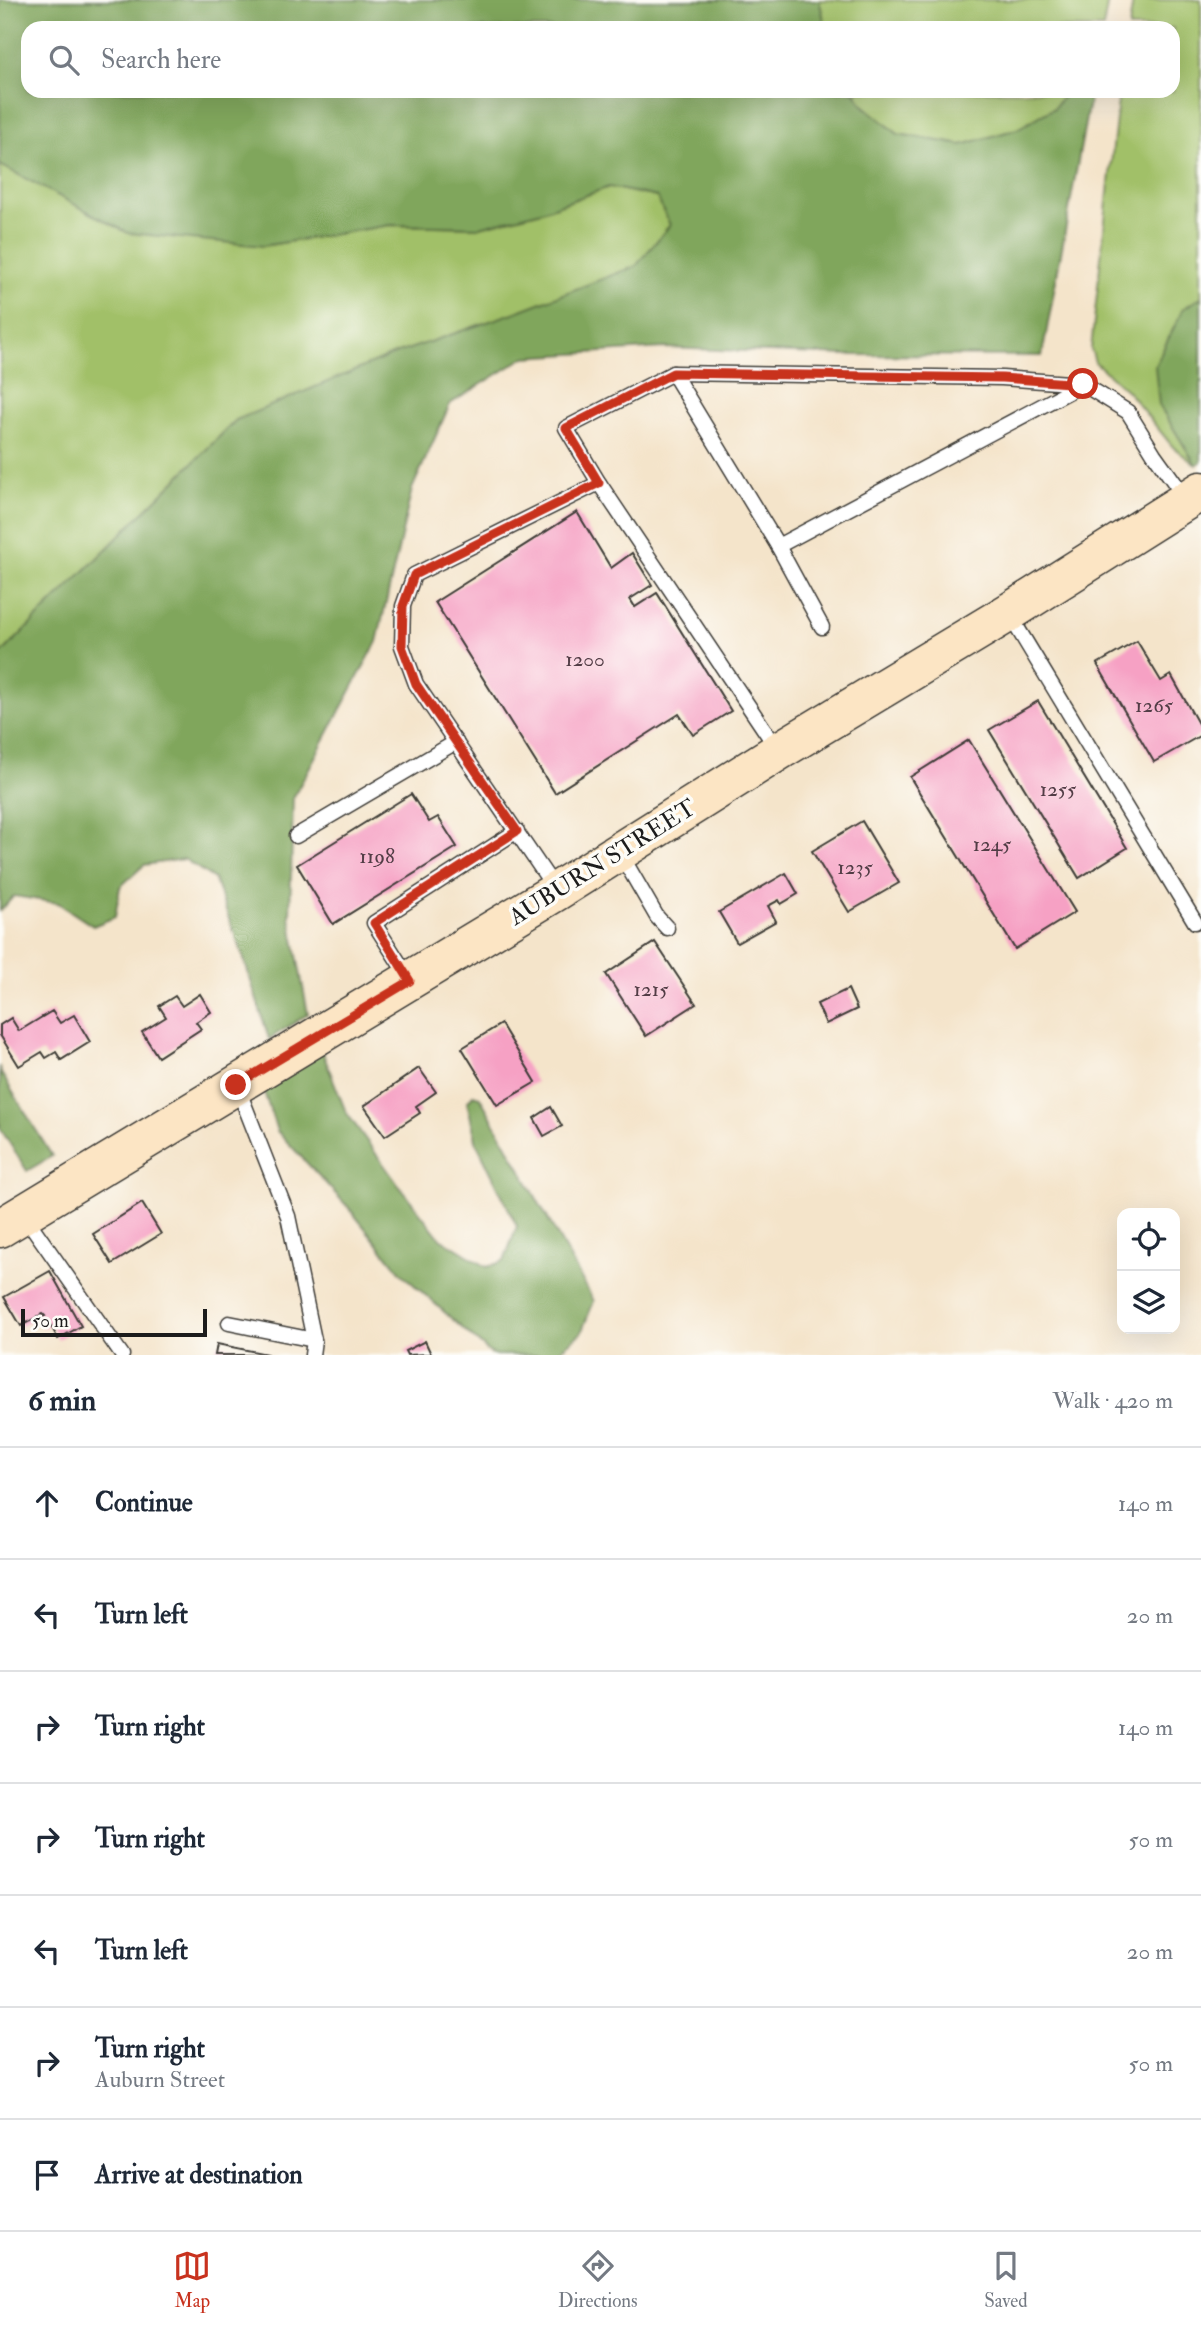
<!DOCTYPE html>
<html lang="en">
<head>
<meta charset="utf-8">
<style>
	:root { --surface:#fff; --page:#f2f2f3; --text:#1f2937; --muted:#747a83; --line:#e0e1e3; --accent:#c8321e }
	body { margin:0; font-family:"IM FELL Double Pica",serif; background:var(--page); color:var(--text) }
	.controls { position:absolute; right:21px; bottom:21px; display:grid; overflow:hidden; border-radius:14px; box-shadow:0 7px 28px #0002 }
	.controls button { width:63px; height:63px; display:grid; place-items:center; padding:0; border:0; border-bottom:2px solid var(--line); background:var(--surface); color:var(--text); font:35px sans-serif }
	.scale { position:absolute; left:21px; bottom:18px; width:186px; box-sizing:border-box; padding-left:7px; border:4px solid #1c1c1c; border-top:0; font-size:19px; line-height:24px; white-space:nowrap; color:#1c1c1c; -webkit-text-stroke:5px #fdfcf7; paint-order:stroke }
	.stop { position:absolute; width:21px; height:21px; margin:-16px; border:5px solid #c8321e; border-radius:50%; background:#fff }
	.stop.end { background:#c8321e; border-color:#fff; box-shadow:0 2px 7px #0008 }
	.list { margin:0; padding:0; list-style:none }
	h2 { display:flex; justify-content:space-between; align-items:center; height:91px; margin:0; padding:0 28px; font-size:30px }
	h2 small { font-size:23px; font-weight:400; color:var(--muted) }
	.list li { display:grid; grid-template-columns:46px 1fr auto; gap:21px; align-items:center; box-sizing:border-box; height:112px; padding:0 28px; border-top:2px solid var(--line) }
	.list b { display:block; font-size:26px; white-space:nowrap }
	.list p { margin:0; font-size:23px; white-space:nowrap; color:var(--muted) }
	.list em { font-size:23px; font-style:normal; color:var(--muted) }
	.icon { flex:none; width:38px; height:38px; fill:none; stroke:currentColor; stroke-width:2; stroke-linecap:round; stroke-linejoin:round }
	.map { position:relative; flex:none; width:1201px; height:1355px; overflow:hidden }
	.search { position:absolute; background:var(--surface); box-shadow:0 7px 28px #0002; left:21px; right:21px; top:21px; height:77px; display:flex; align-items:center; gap:18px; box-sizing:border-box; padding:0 24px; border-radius:21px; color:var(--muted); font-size:26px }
	.sheet { height:875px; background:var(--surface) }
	nav { display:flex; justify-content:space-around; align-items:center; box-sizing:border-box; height:98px; border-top:2px solid var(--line); background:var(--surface); font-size:19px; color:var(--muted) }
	nav a { display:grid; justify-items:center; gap:4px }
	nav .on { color:var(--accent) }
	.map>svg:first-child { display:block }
	.green { fill:#a1c068; stroke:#5e6e42; stroke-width:2 }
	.forest { fill:#80a65c; stroke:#4e613c; stroke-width:2 }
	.building { fill:#f6a1c4 }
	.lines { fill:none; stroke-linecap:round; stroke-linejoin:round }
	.service-casing { stroke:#3c3a36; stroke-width:17 }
	.secondary-casing { stroke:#3c3a36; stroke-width:41 }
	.service { stroke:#fff; stroke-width:14 }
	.secondary { stroke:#fce5c4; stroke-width:38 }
	.route { stroke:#c8321e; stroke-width:9 }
	.labels { text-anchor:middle; stroke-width:7; stroke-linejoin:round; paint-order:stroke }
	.number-label { font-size:21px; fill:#523d46 }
	.street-label { font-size:24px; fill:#1c1c1c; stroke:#fdfcf7 }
</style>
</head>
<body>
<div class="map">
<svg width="1201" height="1355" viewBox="0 0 1201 1355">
	<rect width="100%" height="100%" fill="#fdfcf7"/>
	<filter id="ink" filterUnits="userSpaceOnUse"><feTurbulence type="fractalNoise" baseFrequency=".0143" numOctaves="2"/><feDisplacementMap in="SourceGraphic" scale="14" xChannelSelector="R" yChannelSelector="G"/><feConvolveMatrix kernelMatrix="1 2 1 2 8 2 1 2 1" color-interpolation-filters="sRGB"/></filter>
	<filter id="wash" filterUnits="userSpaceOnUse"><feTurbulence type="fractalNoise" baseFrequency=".00686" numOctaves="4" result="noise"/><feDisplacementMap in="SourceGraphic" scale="28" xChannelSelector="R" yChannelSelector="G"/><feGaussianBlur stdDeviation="1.57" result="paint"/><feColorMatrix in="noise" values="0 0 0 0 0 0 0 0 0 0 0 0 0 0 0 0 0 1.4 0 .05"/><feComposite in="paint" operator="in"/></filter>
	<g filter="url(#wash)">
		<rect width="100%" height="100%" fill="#f4e4ca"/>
		<g class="green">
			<path d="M819,0H1108L1103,28H826Z"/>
			<path d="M1133,0H1201V297L1183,309L1159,405L1196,465L1173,447L1129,393L1095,362L1091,349L1119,91H1173V28H1129Z"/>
			<path d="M854,91H1067L1054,108L1017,129L962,145L898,134L863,105Z"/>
			<path d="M0,165L35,182L263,246L390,225L480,227L542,211L609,187L657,197L670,225L637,266L236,420L0,655Z"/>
		</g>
		<g class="forest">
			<path d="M0,0H819L826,28H28V91H854L863,105L898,134L962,145L1017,129L1054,108L1067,91H1091L1042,356L845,355L664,348L525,357L450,404L412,489L377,642L293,798L290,917L308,1014L269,1039L243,956L214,879L184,859L144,865L120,887L115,917L93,926L58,903L14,896L0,911V655L236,420L392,355L516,312L636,266L670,225L657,197L609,187L542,211L480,227L390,225L263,246L128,233L0,165Z"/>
			<path d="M1201,297V462L1196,465L1159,405L1155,366L1183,309Z"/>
			<path d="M322,1051L346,1112L397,1183L440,1238L487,1267L504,1261L517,1226L477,1144L467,1102L473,1095L480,1097L594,1301L581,1333L554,1355H497L490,1353L402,1274L348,1207L277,1131L263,1089Z"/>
			<path d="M0,1066L1,1073L52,1156L27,1171L0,1128Z"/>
		</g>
		<g id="blocks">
			<g class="building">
				<path d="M577,512L611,568L632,553L652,585L630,599L635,607L657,593L731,711L693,735L679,714L555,793L435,602Z"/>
				<path d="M1137,641L1161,681L1171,675L1201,729V735L1154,762L1097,664Z"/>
				<path d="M1038,701L1127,848L1079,878L989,730Z"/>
				<path d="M969,740L1075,912L1015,949L910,777Z"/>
				<path d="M411,794L429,822L438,817L457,847L333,924L297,865Z"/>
				<path d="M862,821L899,883L849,912L812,851Z"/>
				<path d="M786,873L798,894L781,904L779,900L768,906L776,921L737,943L719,912Z"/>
				<path d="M655,942L696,1004L646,1036L606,974Z"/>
				<path d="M848,989L857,1009L826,1024L817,1004Z"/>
				<path d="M200,994L211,1012L196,1022L201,1029L158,1057L142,1032L166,1017L159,1006L175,996L182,1006Z"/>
				<path d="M52,1011L60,1023L74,1015L90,1042L61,1060L56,1052L46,1058L42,1052L19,1066L0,1035V1025L11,1018L19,1031Z"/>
				<path d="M501,1024L536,1082L497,1105L462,1048Z"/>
				<path d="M419,1068L436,1092L416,1106L420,1113L385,1136L364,1106Z"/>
				<path d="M551,1107L562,1126L544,1136L534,1118Z"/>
				<path d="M142,1203L161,1234L112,1264L93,1234Z"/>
				<path d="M50,1271L81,1326L58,1339L50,1324L43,1328L38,1320L45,1316L43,1314L21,1326L4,1297Z"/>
				<path d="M425,1341L431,1354L407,1355L405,1351Z"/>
				<path d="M217,1344L267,1354V1355H215Z"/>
			</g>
		</g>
	</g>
	<g filter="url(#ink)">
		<use href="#blocks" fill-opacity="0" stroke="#3c3a36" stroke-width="2"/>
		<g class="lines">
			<g class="service-casing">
				<g id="service">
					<path d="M673,373L778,546L1081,385"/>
					<path d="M778,546L822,627"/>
					<path d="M1009,614L1195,922"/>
					<path d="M778,750L599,483L566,428L673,373L1002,378L1083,384L1128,412L1154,454L1187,500"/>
					<path d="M296,836L456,742"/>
					<path d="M620,853L657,917L667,928"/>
					<path d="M556,890L416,684L402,646L403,606L414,575L599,483"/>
					<path d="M410,980L374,923L517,831"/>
					<path d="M237,1086L288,1216L314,1340L312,1355"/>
					<path d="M24,1215L122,1355"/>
					<path d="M229,1323L314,1340"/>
				</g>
			</g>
			<g class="secondary-casing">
				<path id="secondary" d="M0,1228L557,891L779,751L1008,613L1201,491"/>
			</g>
			<use href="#service" class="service"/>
			<use href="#secondary" class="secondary"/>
		</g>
	</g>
	<g class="lines" filter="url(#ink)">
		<path class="route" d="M236,1085L410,981L374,923L517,831L416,684L402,646L403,606L414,575L599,483L566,428L673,373L1002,378L1083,384"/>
	</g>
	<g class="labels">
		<g class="number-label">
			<text x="585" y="666">1200</text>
			<text x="1154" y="712">1265</text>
			<text x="1058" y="796">1255</text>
			<text x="992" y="851">1245</text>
			<text x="377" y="863">1198</text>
			<text x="855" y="874">1235</text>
			<text x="651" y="996">1215</text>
		</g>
		<g class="street-label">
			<text transform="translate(602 862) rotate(-32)" y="8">AUBURN STREET</text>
		</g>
	</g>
</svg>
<div class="controls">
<button><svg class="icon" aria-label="locate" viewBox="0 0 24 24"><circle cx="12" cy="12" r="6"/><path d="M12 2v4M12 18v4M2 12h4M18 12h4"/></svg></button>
<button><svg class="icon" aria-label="layers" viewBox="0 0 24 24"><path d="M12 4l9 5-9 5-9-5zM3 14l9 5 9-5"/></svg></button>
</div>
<div class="scale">50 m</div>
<div class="stop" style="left:1083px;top:384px"></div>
<div class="stop end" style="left:236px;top:1085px"></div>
<div class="search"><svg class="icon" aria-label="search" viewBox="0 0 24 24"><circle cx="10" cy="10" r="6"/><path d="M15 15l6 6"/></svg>Search here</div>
</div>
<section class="sheet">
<h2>6 min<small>Walk · 420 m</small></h2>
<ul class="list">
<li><svg class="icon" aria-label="ahead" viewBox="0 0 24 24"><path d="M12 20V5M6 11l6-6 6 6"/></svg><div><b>Continue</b></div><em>140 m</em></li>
<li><svg class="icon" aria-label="left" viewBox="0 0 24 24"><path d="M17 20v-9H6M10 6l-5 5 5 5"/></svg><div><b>Turn left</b></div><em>20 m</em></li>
<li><svg class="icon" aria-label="right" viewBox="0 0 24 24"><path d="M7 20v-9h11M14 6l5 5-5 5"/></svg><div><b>Turn right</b></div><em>140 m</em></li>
<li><svg class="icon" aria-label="right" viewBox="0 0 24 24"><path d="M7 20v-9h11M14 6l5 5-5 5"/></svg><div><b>Turn right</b></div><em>50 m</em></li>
<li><svg class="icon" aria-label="left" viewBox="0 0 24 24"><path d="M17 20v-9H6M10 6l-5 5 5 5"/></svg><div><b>Turn left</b></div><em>20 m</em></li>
<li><svg class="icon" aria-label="right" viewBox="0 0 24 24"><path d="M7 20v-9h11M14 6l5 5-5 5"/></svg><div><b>Turn right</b><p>Auburn Street</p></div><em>50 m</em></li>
<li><svg class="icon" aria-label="arrive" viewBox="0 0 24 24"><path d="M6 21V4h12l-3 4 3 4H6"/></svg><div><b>Arrive at destination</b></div></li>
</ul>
</section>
<nav>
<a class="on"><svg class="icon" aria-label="map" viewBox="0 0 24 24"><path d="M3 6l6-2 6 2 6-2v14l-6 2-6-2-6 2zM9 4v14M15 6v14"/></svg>Map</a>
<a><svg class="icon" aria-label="directions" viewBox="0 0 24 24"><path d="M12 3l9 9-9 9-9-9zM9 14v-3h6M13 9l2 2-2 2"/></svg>Directions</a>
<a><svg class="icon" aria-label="saved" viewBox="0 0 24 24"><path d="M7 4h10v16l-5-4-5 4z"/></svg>Saved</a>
</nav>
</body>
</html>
